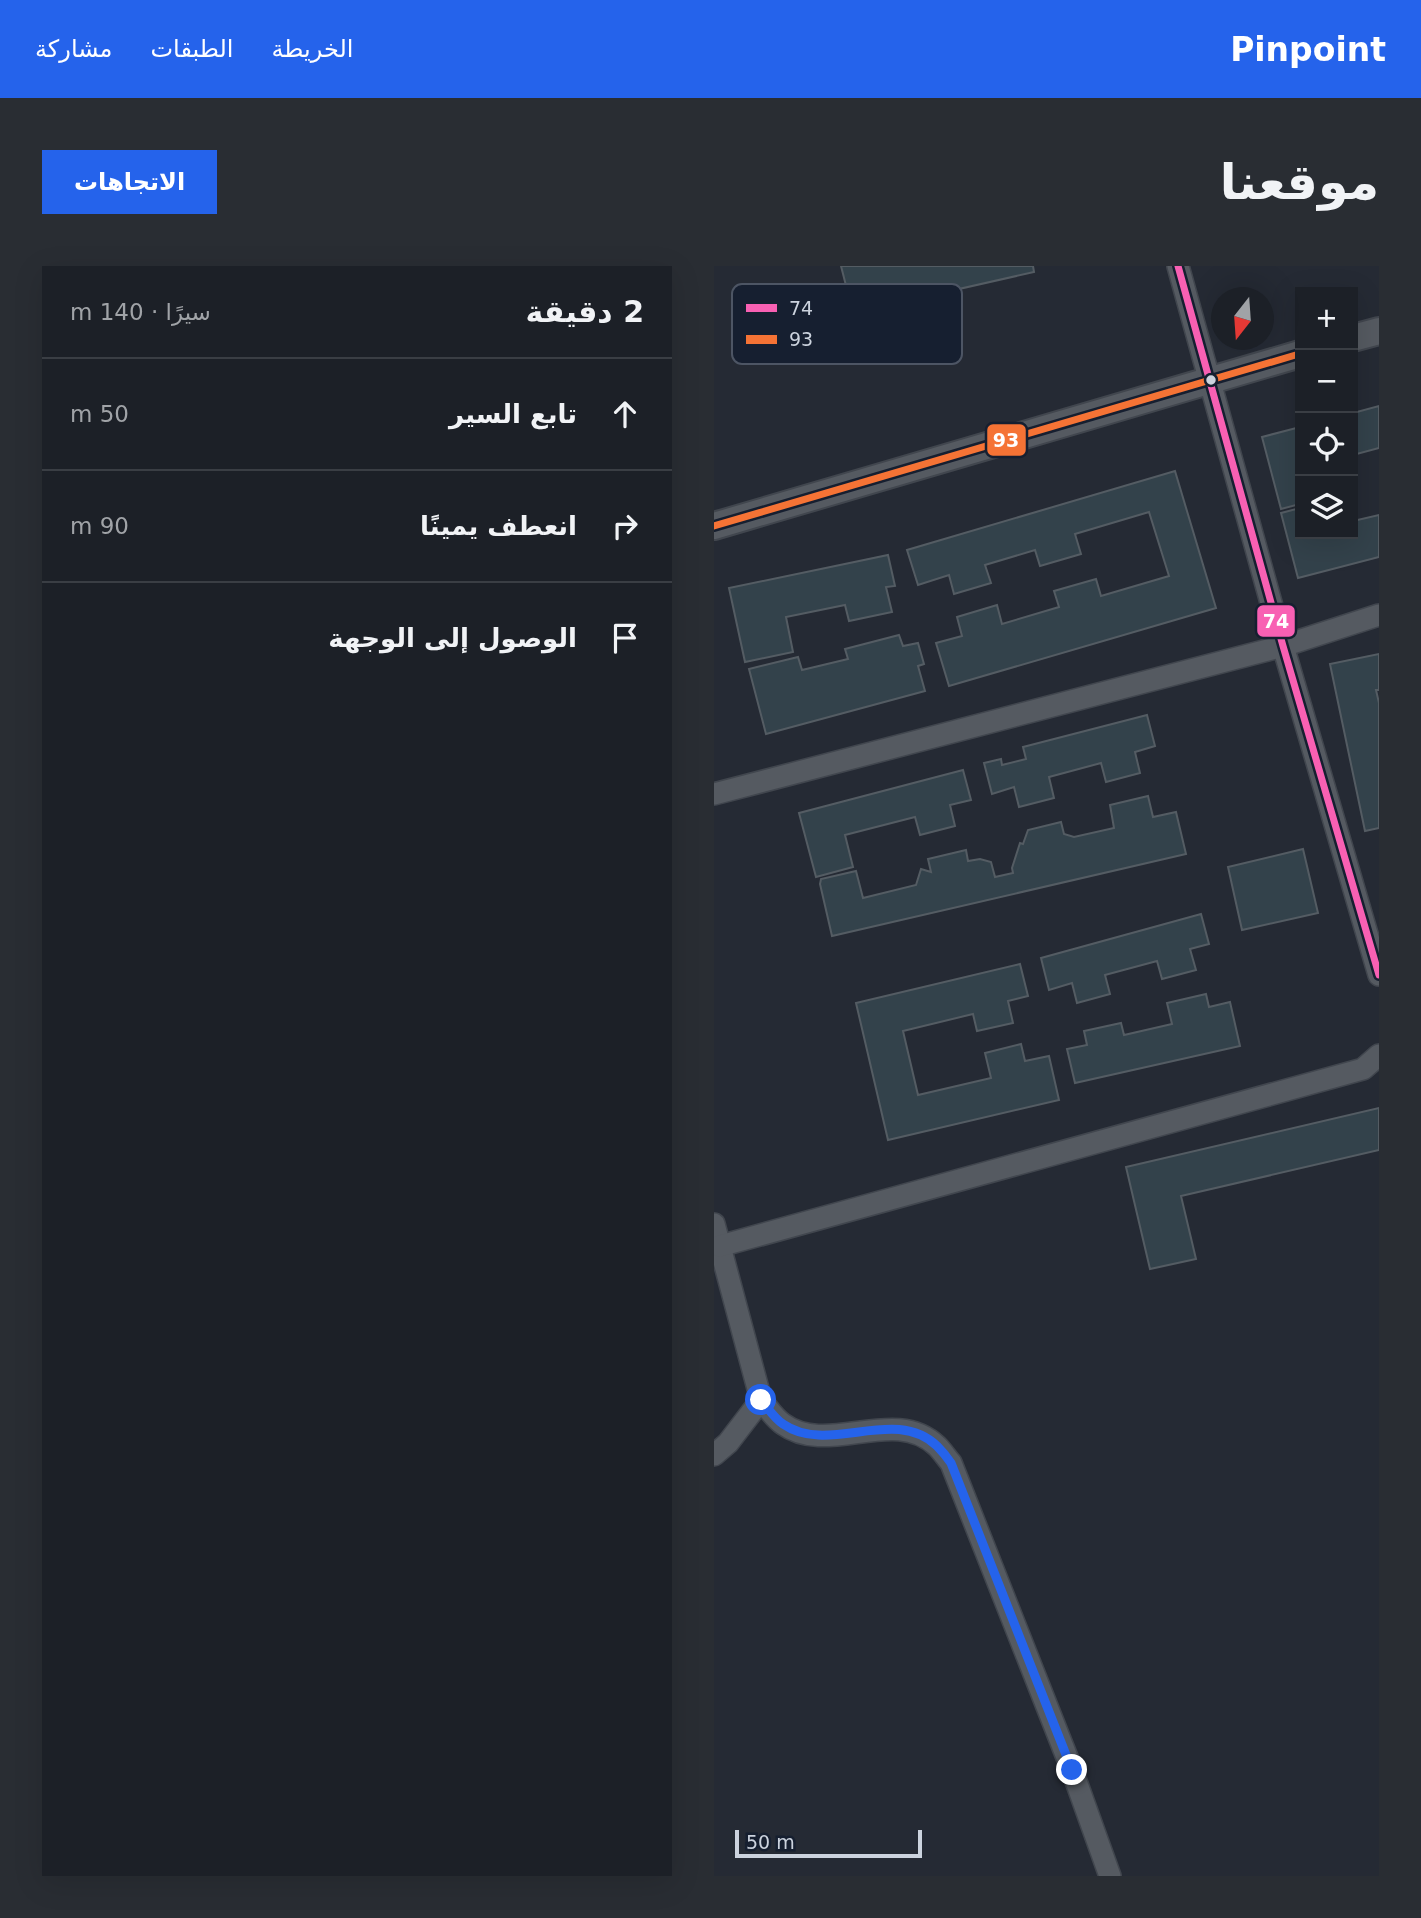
<!DOCTYPE html>
<html lang="ar">
<head>
<meta charset="utf-8">
<style>
	:root { --surface:#1c2027; --page:#292d33; --text:#f1f3f6; --muted:#a0a3a7; --line:#3a3e44; --accent:#2563eb }
	body { margin:0; font-family:"DejaVu Sans",Vazirmatn,sans-serif; background:var(--page); color:var(--text); direction:rtl }
	.controls { position:absolute; right:21px; top:21px; display:grid; overflow:hidden; border-radius:0px; box-shadow:0 7px 28px #0002 }
	.controls button { width:63px; height:63px; display:grid; place-items:center; padding:0; border:0; border-bottom:2px solid var(--line); background:var(--surface); color:var(--text); font:35px sans-serif }
	.compass { position:absolute; left:497px; top:21px; width:63px; height:63px; border-radius:50%; background:var(--surface); box-shadow:0 7px 28px #0002; rotate:197deg }
	.scale { position:absolute; left:21px; bottom:18px; width:187px; box-sizing:border-box; padding-left:7px; border:4px solid #ccd3de; border-top:0; font-size:19px; line-height:24px; white-space:nowrap; color:#ccd3de; -webkit-text-stroke:5px #161f30; paint-order:stroke }
	.stop { position:absolute; width:21px; height:21px; margin:-16px; border:5px solid #2563eb; border-radius:50%; background:#fff }
	.stop.end { background:#2563eb; border-color:#fff; box-shadow:0 2px 7px #0008 }
	.list { margin:0; padding:0; list-style:none }
	h2 { display:flex; justify-content:space-between; align-items:center; height:91px; margin:0; padding:0 28px; font-size:30px }
	h2 small { font-size:23px; font-weight:400; color:var(--muted) }
	.list li { display:grid; grid-template-columns:46px 1fr auto; gap:21px; align-items:center; box-sizing:border-box; height:112px; padding:0 28px; border-top:2px solid var(--line) }
	.list b { display:block; font-size:26px; white-space:nowrap }
	.list em { font-size:23px; font-style:normal; color:var(--muted) }
	.icon { flex:none; width:38px; height:38px; fill:none; stroke:currentColor; stroke-width:2; stroke-linecap:round; stroke-linejoin:round }
	.map { position:relative; flex:none; width:665px; height:1610px; overflow:hidden; direction:ltr; border-radius:0px }
	header { display:flex; align-items:center; gap:42px; box-sizing:border-box; height:98px; padding:0 35px; background:var(--accent); color:#fff }
	header strong { font-size:33px }
	nav { display:flex; gap:38px; margin-inline-start:auto; font-size:24px }
	.intro { display:flex; align-items:center; justify-content:space-between; box-sizing:border-box; height:168px; padding:0 42px }
	h1 { margin:0; font-size:49px }
	.button { padding:18px 32px; border-radius:0px; background:var(--accent); color:#fff; font-size:24px; font-weight:700 }
	main { display:flex; gap:42px; padding:0 42px }
	aside { flex:1; background:var(--surface); border-radius:0px; box-shadow:0 7px 28px #0002 }
	.map>svg:first-child { display:block }
	.building { fill:#33424b; stroke:#545c63; stroke-width:2 }
	.lines { fill:none; stroke-linecap:round; stroke-linejoin:round }
	.minor-casing { stroke:#41464e; stroke-width:24 }
	.tertiary-casing { stroke:#41464e; stroke-width:30 }
	.minor { stroke:#555a61; stroke-width:21 }
	.tertiary { stroke:#555a61; stroke-width:26 }
	.bus-1-casing { stroke:#161f30; stroke-width:12 }
	.bus-2-casing { stroke:#161f30; stroke-width:12 }
	.bus-1 { stroke:#f860b3; stroke-width:7 }
	.bus-2 { stroke:#f57335; stroke-width:7 }
	.route { stroke:#2563eb; stroke-width:9 }
	.bus-dot { fill:#ccd3de; stroke:#161f30; stroke-width:2.5 }
	.key { fill:#161f30; stroke:#4d5564; stroke-width:2 }
	.key-label { font-size:19px; fill:#ccd3de }
	.line-badge { stroke:#161f30; stroke-width:2.5 }
	.badge-label { font-size:19px; text-anchor:middle; font-weight:bold; fill:#fff }
</style>
</head>
<body>
<header>
<strong>Pinpoint</strong>
<nav><a>الخريطة</a><a>الطبقات</a><a>مشاركة</a></nav>
</header>
<div class="intro"><h1>موقعنا</h1><a class="button">الاتجاهات</a></div>
<main>
<div class="map">
<svg width="665" height="1610" viewBox="0 0 665 1610">
	<rect width="100%" height="100%" fill="#252a34"/>
	<g class="building">
		<path d="M127,0H319L320,6L139,47Z"/>
		<path d="M665,140V182L639,189V147Z"/>
		<path d="M586,161V238L567,243L548,171Z"/>
		<path d="M461,205L502,342L235,420L222,377L248,370L243,351L283,339L288,358L345,341L340,325L382,313L387,330L455,310L435,246L361,268L367,288L326,300L321,284L271,299L277,317L240,328L235,309L204,319L193,284Z"/>
		<path d="M586,242V268H639V255L665,249V291L584,312L567,247Z"/>
		<path d="M174,289L181,320L172,321L178,346L135,355L131,339L72,351L79,386L31,396L15,322Z"/>
		<path d="M185,369L189,380L204,377L210,398L204,400L211,425L52,468L35,403L84,391L88,404L134,393L131,383Z"/>
		<path d="M665,388V424H662L665,437V562L651,565L616,398Z"/>
		<path d="M433,449L441,480L421,486L426,507L392,516L387,497L335,511L340,532L305,541L300,521L278,528L270,497L287,493L288,499L312,493L309,481Z"/>
		<path d="M249,504L257,534L236,539L241,560L206,569L201,551L131,569L139,601L102,611L85,547Z"/>
		<path d="M434,530L439,551L462,546L472,588L118,670L106,618L107,613L142,605L149,632L202,619L207,603L217,606L214,593L252,584L254,595L266,593L277,596L281,611L299,607L298,602L306,577L309,578L314,564L347,556L350,568L360,571L400,562L396,539Z"/>
		<path d="M589,583L604,647L528,664L514,601Z"/>
		<path d="M487,648L495,678L476,683L482,704L448,713L443,695L391,709L396,728L363,737L358,717L335,724L327,692Z"/>
		<path d="M306,698L314,730L294,735L299,757L263,765L259,748L189,765L204,829L277,812L271,787L307,778L311,795L335,790L345,834L174,874L142,737Z"/>
		<path d="M492,728L495,741L516,736L526,780L361,817L353,783L373,779L370,765L407,757L410,769L458,758L453,737Z"/>
		<path d="M665,842V884L467,930L482,993L436,1003L412,901Z"/>
	</g>
	<g class="lines">
		<g class="minor-casing">
			<g id="minor">
				<path d="M464,0L569,380L665,709"/>
				<path d="M0,528L569,380L665,349"/>
				<path d="M0,958L47,1134C54,1142 60,1152 69,1158C114,1191 180,1139 223,1180C228,1185 232,1191 237,1197L358,1504L396,1610"/>
				<path d="M6,980L649,803L665,789"/>
				<path d="M0,1189L14,1177L47,1134"/>
			</g>
		</g>
		<g class="tertiary-casing">
			<g id="tertiary">
				<path d="M639,72L665,65"/>
				<path d="M0,260L586,88"/>
			</g>
		</g>
		<use href="#minor" class="minor"/>
		<use href="#tertiary" class="tertiary"/>
		<g class="bus-1-casing">
			<path id="bus-1" d="M464,0L569,380L665,709"/>
		</g>
		<g class="bus-2-casing">
			<path id="bus-2" d="M0,260L585,88"/>
		</g>
		<use href="#bus-1" class="bus-1"/>
		<use href="#bus-2" class="bus-2"/>
	</g>
	<g class="lines">
		<path class="route" d="M47,1134C54,1142 60,1152 69,1158C115,1190 180,1139 223,1180C228,1185 233,1191 237,1197L358,1504"/>
	</g>
	<circle class="bus-dot" cx="497" cy="114" r="6"/>
	<rect x="18" y="18" width="230" height="80" rx="10" class="key"/>
	<rect x="32" y="38" width="31" height="8" fill="#f860b3"/>
	<rect x="32" y="69" width="31" height="9" fill="#f57335"/>
	<g class="key-label">
		<text x="75" y="49">74</text>
		<text x="75" y="80">93</text>
	</g>
	<g class="line-badge">
		<rect x="272" y="157" width="41" height="34" rx="7" fill="#f57335"/>
		<rect x="542" y="338" width="40" height="34" rx="7" fill="#f860b3"/>
	</g>
	<g class="badge-label">
		<text x="292" y="181">93</text>
		<text x="562" y="362">74</text>
	</g>
</svg>
<div class="controls">
<button>+</button>
<button>−</button>
<button><svg class="icon" aria-label="locate" viewBox="0 0 24 24"><circle cx="12" cy="12" r="6"/><path d="M12 2v4M12 18v4M2 12h4M18 12h4"/></svg></button>
<button><svg class="icon" aria-label="layers" viewBox="0 0 24 24"><path d="M12 4l9 5-9 5-9-5zM3 14l9 5 9-5"/></svg></button>
</div>
<svg class="compass" viewBox="-18 -18 36 36"><path d="M0-13l5 13h-10z" fill="#e53935"/><path d="M0 13l5-13h-10z" fill="#a0a3a7"/></svg>
<div class="scale">50 m</div>
<div class="stop" style="left:47px;top:1134px"></div>
<div class="stop end" style="left:358px;top:1504px"></div>
</div>
<aside>
<h2>2 دقيقة<small>سيرًا · 140 m</small></h2>
<ul class="list">
<li><svg class="icon" aria-label="ahead" viewBox="0 0 24 24"><path d="M12 20V5M6 11l6-6 6 6"/></svg><div><b>تابع السير</b></div><em>50 m</em></li>
<li><svg class="icon" aria-label="right" viewBox="0 0 24 24"><path d="M7 20v-9h11M14 6l5 5-5 5"/></svg><div><b>انعطف يمينًا</b></div><em>90 m</em></li>
<li><svg class="icon" aria-label="arrive" viewBox="0 0 24 24"><path d="M6 21V4h12l-3 4 3 4H6"/></svg><div><b>الوصول إلى الوجهة</b></div></li>
</ul>
</aside>
</main>
</body>
</html>
